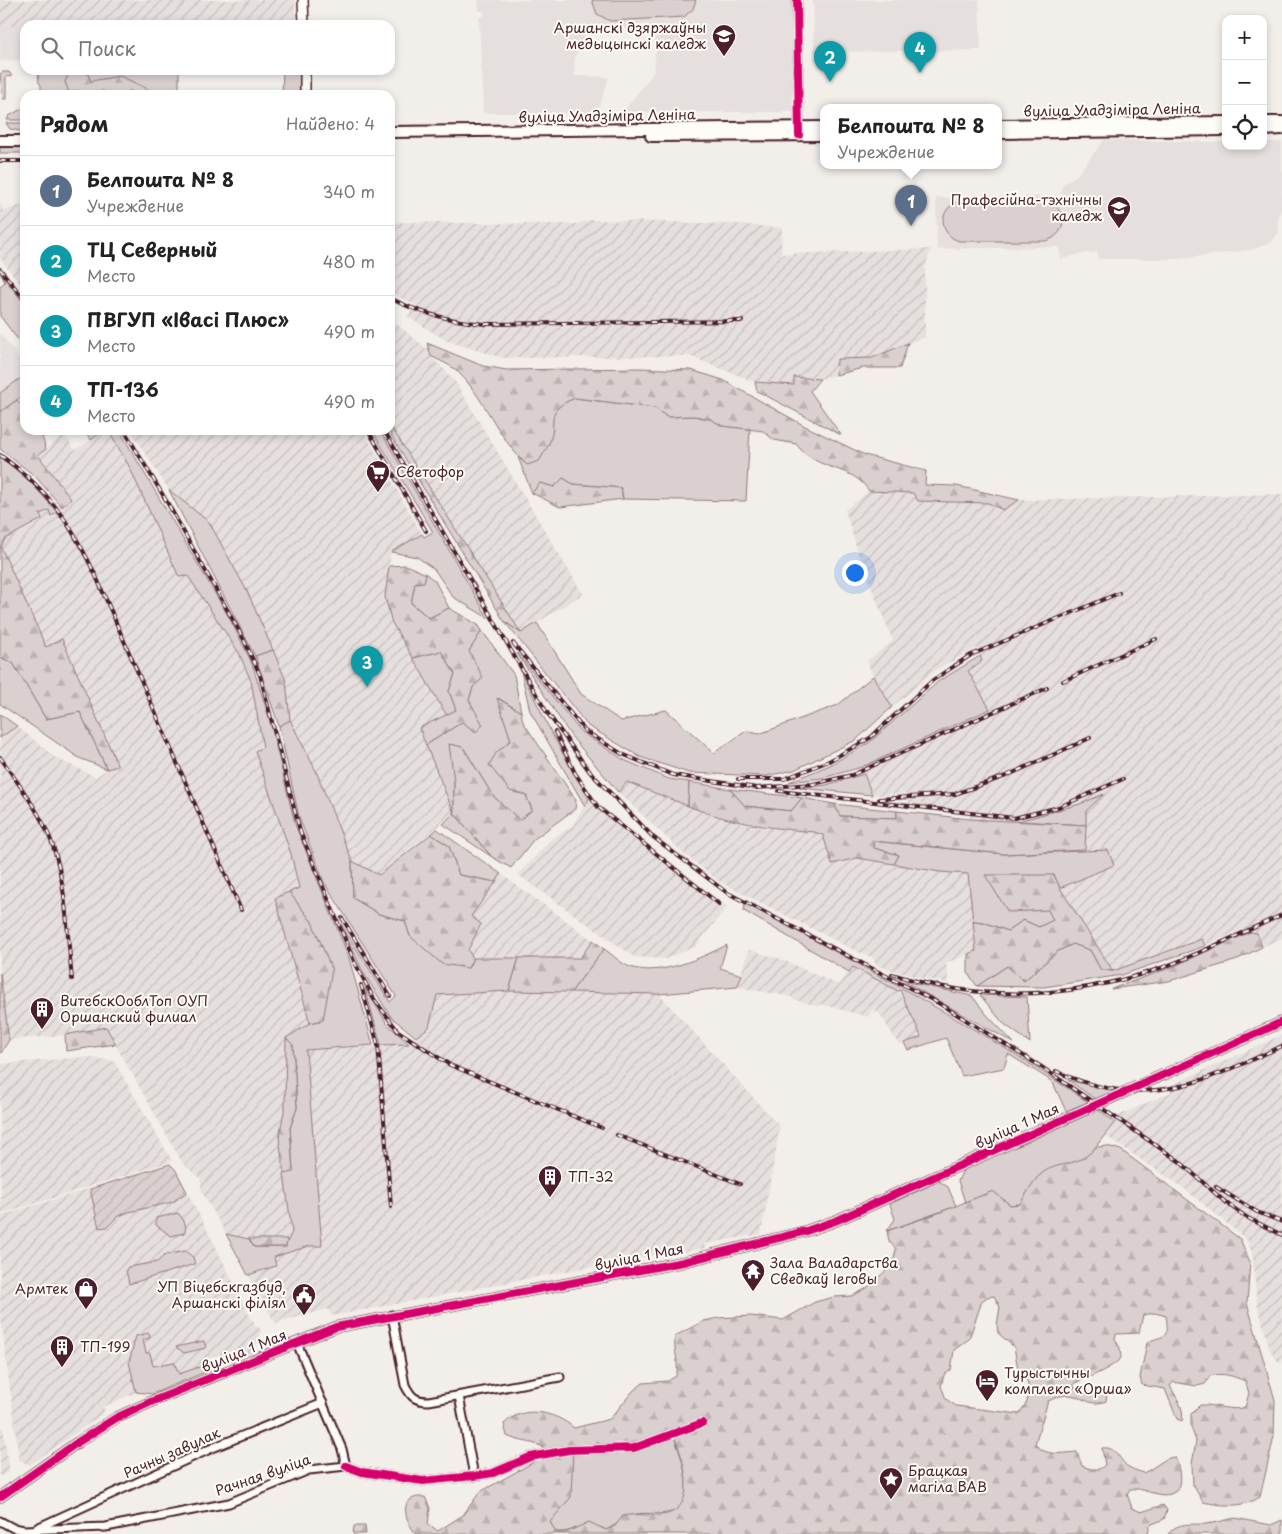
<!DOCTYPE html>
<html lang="ru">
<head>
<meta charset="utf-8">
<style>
	:root { --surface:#fff; --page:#f6f6f6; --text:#222; --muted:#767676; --line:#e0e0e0; --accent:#b45309 }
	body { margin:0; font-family:"Playpen Sans",sans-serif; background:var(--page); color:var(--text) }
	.controls { position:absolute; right:15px; top:15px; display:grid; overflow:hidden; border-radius:10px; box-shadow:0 2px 8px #0003 }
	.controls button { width:45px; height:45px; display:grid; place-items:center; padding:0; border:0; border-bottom:1px solid var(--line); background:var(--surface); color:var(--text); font:25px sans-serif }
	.you { position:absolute; left:854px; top:572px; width:18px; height:18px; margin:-12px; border:4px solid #fff; border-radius:50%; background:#1a73e8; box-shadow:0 0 0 8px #1a73e833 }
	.badge { display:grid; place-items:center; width:32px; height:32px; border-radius:50%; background:var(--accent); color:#fff; font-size:16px; font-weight:700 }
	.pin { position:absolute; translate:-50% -41px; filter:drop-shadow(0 1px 2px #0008) }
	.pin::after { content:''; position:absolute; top:26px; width:18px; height:15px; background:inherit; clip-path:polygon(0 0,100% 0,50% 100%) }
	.popup { position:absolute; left:820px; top:104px; width:182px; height:65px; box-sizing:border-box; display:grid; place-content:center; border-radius:10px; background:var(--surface); filter:drop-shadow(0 1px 4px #0005); font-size:16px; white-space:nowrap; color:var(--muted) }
	.popup b { font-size:19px; color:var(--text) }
	.popup::after { content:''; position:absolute; left:50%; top:100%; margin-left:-10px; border:10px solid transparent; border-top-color:var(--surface) }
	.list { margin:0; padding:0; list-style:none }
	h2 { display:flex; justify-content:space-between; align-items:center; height:65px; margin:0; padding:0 20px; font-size:21px }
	h2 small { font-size:16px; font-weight:400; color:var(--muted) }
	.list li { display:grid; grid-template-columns:32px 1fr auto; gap:15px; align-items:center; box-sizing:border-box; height:70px; padding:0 20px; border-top:1px solid var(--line) }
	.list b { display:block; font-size:19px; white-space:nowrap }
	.list p { margin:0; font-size:16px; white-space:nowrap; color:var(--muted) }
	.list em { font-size:16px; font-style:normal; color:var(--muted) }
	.icon { flex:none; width:28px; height:28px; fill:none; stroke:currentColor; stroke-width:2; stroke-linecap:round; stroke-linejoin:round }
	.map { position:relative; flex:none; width:1282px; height:1534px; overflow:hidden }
	.search { position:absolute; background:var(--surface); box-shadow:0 2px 8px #0003; left:20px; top:20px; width:375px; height:55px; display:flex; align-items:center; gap:12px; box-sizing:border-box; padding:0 18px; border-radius:15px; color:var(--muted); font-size:19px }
	.panel { position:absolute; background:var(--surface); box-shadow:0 2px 8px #0003; left:20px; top:90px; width:375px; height:345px; border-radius:15px }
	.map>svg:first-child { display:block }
	.built { fill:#e5dfdd }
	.industrial { fill:url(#industrial-furrows) }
	.grass { fill:#d9d0cf; stroke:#92787d }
	.forest { fill:url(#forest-firs); stroke:#92787d; fill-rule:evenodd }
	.garden { fill:url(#garden-furrows); stroke:#92787d }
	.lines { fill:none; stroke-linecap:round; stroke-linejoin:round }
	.minor-casing { stroke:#4a1f2b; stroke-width:11 }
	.tertiary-casing { stroke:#4a1f2b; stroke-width:12 }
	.primary-casing { stroke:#4a1f2b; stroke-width:14 }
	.minor { stroke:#fdfcf7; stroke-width:7 }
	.tertiary { stroke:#fdfcf7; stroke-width:9 }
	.primary { stroke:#fdfcf7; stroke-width:10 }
	.rail-casing { stroke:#4a1f2b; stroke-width:4 }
	.rail { stroke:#fdfcf7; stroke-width:2; stroke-dasharray:5.5; stroke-linecap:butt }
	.cycleway-casing { stroke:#fdfcf7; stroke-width:11 }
	.cycleway { stroke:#d6006c; stroke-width:8 }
	.labels { text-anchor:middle; stroke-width:4; stroke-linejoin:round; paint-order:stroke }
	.poi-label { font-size:14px; fill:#4a1f2b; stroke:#fdfcf7; text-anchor:start }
	.street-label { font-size:14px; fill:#4a1f2b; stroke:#fdfcf7 }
</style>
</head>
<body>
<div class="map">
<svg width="1282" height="1534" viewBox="0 0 1282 1534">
	<defs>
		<pattern id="industrial-furrows" width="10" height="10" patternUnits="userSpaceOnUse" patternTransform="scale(1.25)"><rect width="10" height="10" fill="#e5dfdd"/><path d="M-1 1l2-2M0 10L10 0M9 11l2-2" fill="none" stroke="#c6bfbe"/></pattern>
		<pattern id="forest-firs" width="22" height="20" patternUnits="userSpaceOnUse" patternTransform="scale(1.25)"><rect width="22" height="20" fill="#d9d0cf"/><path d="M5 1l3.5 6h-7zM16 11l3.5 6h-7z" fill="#bcb2b2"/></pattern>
		<pattern id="garden-furrows" width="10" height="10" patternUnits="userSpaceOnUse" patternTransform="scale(1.25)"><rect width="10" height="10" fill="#d9d0cf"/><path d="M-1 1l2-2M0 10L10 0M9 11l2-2" fill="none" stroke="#bcb2b2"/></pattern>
	</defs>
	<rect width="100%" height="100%" fill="#f2efeb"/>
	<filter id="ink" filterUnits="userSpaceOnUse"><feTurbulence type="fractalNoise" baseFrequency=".02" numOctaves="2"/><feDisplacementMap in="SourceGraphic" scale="10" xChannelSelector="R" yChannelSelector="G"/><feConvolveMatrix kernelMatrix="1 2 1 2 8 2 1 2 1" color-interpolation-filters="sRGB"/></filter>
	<g filter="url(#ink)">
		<g class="built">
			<path d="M478,0H792L794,112H623L654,72L656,42L650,25L632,24L631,28L588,30L575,56L574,76L609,77L597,113H483L479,17H484V11H479Z"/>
			<path d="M813,0H979L981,50L814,52Z"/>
			<path d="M0,26H25V60L0,61Z"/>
			<path d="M1104,140L1226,142V146H1263V142H1282V206L1278,220L1279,232L1272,242L1255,249L1180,259H1098V252L1085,253L1061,259L1059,247L937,249L936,198L1061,196L1062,185L1078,174Z"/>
			<path d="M0,333L25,366V375L0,393Z"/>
		</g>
		<g class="industrial">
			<path d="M0,0H295L296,25L0,26Z"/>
			<path d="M0,201L3,211L25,204V290L0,258Z"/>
			<path d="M590,220L735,224L782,228L781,254L931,249L925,267V337L872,358L837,359L836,375L820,379L795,377L794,385L755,382L689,356L503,358L447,341L408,317L415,305L390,292V222L551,224H578Z"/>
			<path d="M390,319L431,352V356L454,380L583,594L521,633L390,425Z"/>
			<path d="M108,430L129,466L179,577L188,576L239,653L251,681L263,747L256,751L291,854L299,888L275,898L310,1023L286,1038L285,1106L279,1137L292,1231L287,1239H249L226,1234L202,1192L200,1178L183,1164L106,1028L65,1035L9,1040L0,973V738L17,726L56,758L96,777L107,769L118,766L62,639L46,647L1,546L5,539L42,520L39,514L49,510L52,515L71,499L38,454L64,435L75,450Z"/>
			<path d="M130,430H363L422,534L391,552L385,597L392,623L447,716L419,728L454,813L378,875L352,861L316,771L290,720L286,681L247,591L209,522L169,490Z"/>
			<path d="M869,491L913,493L918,501L988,503L1003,510L1019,500L1282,494V938L1262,947L1257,933L1241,930L1205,946L1202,940L1113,971L1060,888L1114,865L1108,850H1085L1086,811L1102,795L1080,804L1019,821L970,819L969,811L908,803L909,794L872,795L862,767L990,709L968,671L982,661L977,648L937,669L892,707L873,676L867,661L893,641L860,559L845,510Z"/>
			<path d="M627,782L711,815L757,827L815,832L823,835L832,864L857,858L940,872L968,874L976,951L946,963L949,983L917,977L878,966L872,957L856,951L720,882L683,853L618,792Z"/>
			<path d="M589,799L727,907L695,947L665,959L634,957L518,875L551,839L572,826Z"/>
			<path d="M501,874L593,940L580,958H473L468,951L481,924L471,917Z"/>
			<path d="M749,950L778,958L839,985L853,966L898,991L913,1015L921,1037L899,1045L879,1013L872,1010L868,1017L820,1004L818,1006L792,999V997L737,987Z"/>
			<path d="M509,991L659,994L780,1127L761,1234L704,1244L705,1248L684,1252L683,1249L332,1316L328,1309L275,1323L248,1275L276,1266L274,1257L309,1246L322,1245L306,1050L409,1044L429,1027L437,995Z"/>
			<path d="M1282,1035V1363L1278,1362L1270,1350L1257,1304L1252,1253L1247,1240L1182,1187L1106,1136L1120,1115L1171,1092L1169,1086Z"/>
			<path d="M84,1057L114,1061L172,1161L1,1214L0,1064Z"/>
			<path d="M170,1164L175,1169L216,1247L252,1321H254L255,1327H259L261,1331L252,1354L227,1364L222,1362L220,1355L209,1358L214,1372L206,1375L205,1372L152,1394L136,1392L103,1407L105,1411L94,1420L30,1465L19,1460L0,1310V1216Z"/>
			<path d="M3,1428L10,1472L0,1476V1429Z"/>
		</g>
		<g class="grass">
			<path d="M592,0H696L693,9L684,17L610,21L597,14Z"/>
			<path d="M38,70H179V95H38L41,94V85L39,83Z"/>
			<path d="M283,70H299L301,95H282Z"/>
			<path d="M3,72H9L12,76L6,77V99H3L0,74Z"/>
			<path d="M25,107L24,120H7L9,116Z"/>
			<path d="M6,123H25V132L10,129Z"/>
			<rect x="0" y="145" width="25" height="8"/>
			<path d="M959,201L1050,202C1069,213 1066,236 1045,241H959C938,234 938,209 959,201Z"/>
			<path d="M0,273L25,304V349L0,316V286L5,282Z"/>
			<path d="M25,375V394L0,412V393Z"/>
			<path d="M575,398L655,408L667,417L694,416L710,419L723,426L750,429L746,501L623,499L621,488L573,484L563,478L554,487L540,483L532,493L518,457L527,465L552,430V413L563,403Z"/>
			<path d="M108,430H119L121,433L230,619L251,661L269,717L295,824L349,958L373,1045L306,1050L322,1246H309L274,1257L276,1266L248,1275L226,1234L249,1239L254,1247H285L292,1232L284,1174L293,1171L290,1128L297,1108L293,1045L286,1038L310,1023L323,1020L312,922L289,892L299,888L291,854L255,751L263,747L251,681L239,653L188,576L179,577L129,466Z"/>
			<path d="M372,430H380L488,618L453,597L434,569L417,557L391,552L422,534L424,537L433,532Z"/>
			<path d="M169,490L209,522L247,591L273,650L255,656Z"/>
			<path d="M426,574L435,581L449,608L429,618L411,603L415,583L424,581Z"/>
			<path d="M504,621L521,633L537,623L581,694L621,721L666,710L714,753L746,731L759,734L838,705L873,676L892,707L856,740L794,770L766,776L689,773L640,757L588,726Z"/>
			<path d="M478,625L514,675L521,712L498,698L511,740L496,753L526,795L532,810L520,821L493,796L463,747L454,781V813L492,857L443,824L454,813L426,745L462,722L473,687L469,651L481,632Z"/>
			<path d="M441,651L455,674L449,691L456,710L447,716L413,658Z"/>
			<path d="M517,653L581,732L624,760L669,779L689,782L688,806L627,782L618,792L571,736Z"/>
			<path d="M980,656L982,661L968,671L990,709L862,767L822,778L789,782L830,765L870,742L939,681Z"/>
			<path d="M0,657L13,663L46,719L80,712L107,769L79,758L0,704Z"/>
			<path d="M521,671L552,734L589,799L585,806L530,711Z"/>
			<path d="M0,714L17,726L0,738Z"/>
			<path d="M290,720L316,771L352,861L353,898L379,914L405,921L410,936L468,968L473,958H519L509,991L437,995L429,1027L416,1037L391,1017L363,972L341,924L390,1002L396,996L324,882L299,817L279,726Z"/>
			<path d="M864,774L872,795L800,788L826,785Z"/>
			<path d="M730,789L802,798L791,811L744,806Z"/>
			<path d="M1104,794L1086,811V825L1019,821L1080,804Z"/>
			<path d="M834,804L897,811V818L840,816Z"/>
			<path d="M437,829L501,874L496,882L459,875L449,846L431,834Z"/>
			<path d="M872,841L1004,854L1108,850L1114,865L1060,888L1054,875L1049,910L1054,920L1039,927L1023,920L1008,931L983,922L973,921L968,874L940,872L894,864L899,855L874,848Z"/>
			<path d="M745,903C862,966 979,1027 1088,1102L1066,1111L1053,1083L1047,1078L1008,1054L1004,1068L962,1076L946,1038L908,1050L904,1043L921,1037C915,1020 905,1004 900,990L898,991L853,967L849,972L744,911Z"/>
			<path d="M1202,939L1205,946L1122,975L1044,987L977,986L1007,966L1025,980L1058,951L1073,944L1090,950L1101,970L1113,971Z"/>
			<path d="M727,945L720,968L742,975L737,987L659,994L571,992L604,949C612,954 621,964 630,967C660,977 701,958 727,945Z"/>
			<path d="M903,981L972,996L987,1015L1014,1043Z"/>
			<path d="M365,988L388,1025L409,1044L381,1045Z"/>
			<path d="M980,995L1027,997L1030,1043L1003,1023Z"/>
			<path d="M1068,1080L1115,1091L1095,1099Z"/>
			<path d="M1097,1109L1115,1122L1087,1158L1040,1175L1020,1204L1010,1205C997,1191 981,1195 965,1202L958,1181L963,1170Z"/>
			<path d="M939,1181L948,1187L956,1206L887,1231L895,1219L890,1204Z"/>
			<path d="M178,1213C182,1218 189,1226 184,1233L171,1236L156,1225V1218Z"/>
			<path d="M185,1251L193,1257L195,1264L129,1284L126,1270L128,1267L157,1262L165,1255Z"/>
			<path d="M149,1333L150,1338L143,1340L146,1353H150L153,1366L174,1362L179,1374L208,1364L211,1374L206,1375L205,1372L152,1394L136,1392L129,1362L136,1336Z"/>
			<path d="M204,1341L206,1348L184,1353L176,1347Z"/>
			<path d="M665,1433H672C680,1450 698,1501 675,1511C661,1516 650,1512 636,1514C627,1515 615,1526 606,1530C589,1519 573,1534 555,1532L550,1522L557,1512L573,1450C587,1441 597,1448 611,1445C629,1443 647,1438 665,1433Z"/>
		</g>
		<g class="forest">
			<path d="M70,70H86L91,81L120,76L150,90L149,95H70L65,82Z"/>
			<path d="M427,343L483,366L507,370L639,368L691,370L723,380L805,426L865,455L926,471L925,485L957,486L1019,500L1003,510L988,503L918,501L913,493L869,491C852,464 818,473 796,444L774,440L763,431L723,426L710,419L694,416L667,417L655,408L575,398C542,411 559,420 549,444C546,450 542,456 539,461L527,465C496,437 485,396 455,369C448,364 438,360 431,356Z"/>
			<path d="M908,343L900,368H863L836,375L837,359L872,358Z"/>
			<path d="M794,377L820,379L810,391L841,435L757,391L755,382L794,385Z"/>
			<path d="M17,400L25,410V430H40L46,449L38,455L71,499L62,507L35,476L0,449V412Z"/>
			<path d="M390,425L521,633L504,621L388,430Z"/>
			<path d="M84,430H105L91,440Z"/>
			<path d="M0,458L24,475L57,512L51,516L49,510L40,514L42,519L5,539L1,547L46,647L62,639L118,766L107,769L80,712L46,719L13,663L0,657Z"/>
			<path d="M563,478L573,484L621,488L623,499L560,507L532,493L540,483L554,487Z"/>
			<path d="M406,565L426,574L424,582L415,583L411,603L429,618L449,608L478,625L481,632L469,651L483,678L473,687L469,700L483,725L476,732L462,722L426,745L419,728L456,710L449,691L455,674L441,651L413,658L392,623L385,597L389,566Z"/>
			<path d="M273,650L286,681L290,720L279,726L255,656Z"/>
			<path d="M497,698L521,712L523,722L576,800L575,809L534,839L511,868L492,857L454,813V781L449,744L463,747L493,796L520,820L532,810L526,795L510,791L489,765L496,753L511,740Z"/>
			<path d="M689,782L730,789L745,806L791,811L802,798L834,804L840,816L897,818V811L970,819L1086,825L1085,850L1004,854L873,841L874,848L899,855L894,864L857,858L832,864L823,835L814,832C769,828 731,823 688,806Z"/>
			<path d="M431,834L449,846L459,875L496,882L471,916L481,924L468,950L473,958L468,968L442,964L410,936L405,921L379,914L353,898L352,861L379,875Z"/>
			<path d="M985,875H1054L1060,888L1113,971L1101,970L1090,950L1073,944L1058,951L1024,981L1007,966L977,986L968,973V954L976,951L973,921L983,922L1008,931L1023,920L1039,927L1053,920L1048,910L1008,912Z"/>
			<path d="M289,892L312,922L332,970L323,1020L310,1023L275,898Z"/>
			<path d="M1250,932L1257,933L1262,947L1234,961L1169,981L1111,989L1170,968Z"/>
			<path d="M593,940L604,949L571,992L509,991L519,958H580Z"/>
			<path d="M0,973L9,1040L1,1053H0Z"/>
			<path d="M106,1027L116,1044L66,1051L65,1035Z"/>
			<path d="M286,1038L293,1045L297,1108L290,1128L293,1172L284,1174L279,1137L285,1106Z"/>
			<path d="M1107,1146L1121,1150L1240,1239L1250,1262L1247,1303L1275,1400L1274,1436L1260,1497C1243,1508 1223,1506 1203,1502L1193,1485L1192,1464L1196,1441L1191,1427V1414L1200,1405C1215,1404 1232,1412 1245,1407L1249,1393L1245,1381C1233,1376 1223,1372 1210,1376L1205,1384L1197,1386L1173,1382L1170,1386C1176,1397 1185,1408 1182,1421L1177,1419L1165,1389L1142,1385L1140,1377L1147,1343C1160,1334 1171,1343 1166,1316L1155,1313L1143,1315L1139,1333L1116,1334L1115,1339L1120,1348L1121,1358C1114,1367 1085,1380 1074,1383V1387L1080,1393L1103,1392L1107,1395L1106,1401C1089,1408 1083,1395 1067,1395C1060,1395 1054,1399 1048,1401L1035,1444C1046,1457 1062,1453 1077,1452L1082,1466L1091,1469H1100L1105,1465L1102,1448C1116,1446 1118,1458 1127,1466C1131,1469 1138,1471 1143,1473C1154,1469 1164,1457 1175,1457C1183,1477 1184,1502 1153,1493C1144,1491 1140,1488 1130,1489L1127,1494L1132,1508L1141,1512L1163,1505L1167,1510L1164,1519L1150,1525L1148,1534H416C404,1519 397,1495 425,1497L430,1508L428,1524L438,1531L463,1515L480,1492L541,1458L543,1447C531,1441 519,1442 507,1436L504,1424C523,1404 556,1412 574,1428L610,1419L633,1391L643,1383L668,1381L676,1376C680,1364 673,1350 675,1336L704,1321L718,1318L751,1316L783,1320L815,1302L834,1297L852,1296L867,1288L893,1264L896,1249L889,1241L887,1231L933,1215L993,1191L1010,1205L1020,1204C1026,1195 1032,1182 1040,1175C1056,1160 1078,1169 1096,1147ZM994,1296L1000,1307L997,1325L998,1333L1014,1347L1018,1369L1027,1381L1029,1389L1027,1402L1019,1414L956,1406L946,1399L941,1386L944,1375L951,1370L954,1350L969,1339L982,1301L987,1297ZM665,1433H673C683,1457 701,1510 662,1515C648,1516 636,1513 623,1516L615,1526L606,1530L589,1522L565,1533L556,1532L550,1522L571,1497L573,1450C587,1441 597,1447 611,1446C629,1445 647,1438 665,1433Z"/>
			<path d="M249,1239H287L286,1247H254Z"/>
			<path d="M1235,1518L1271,1525L1282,1520V1534H1168C1178,1521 1192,1525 1206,1524C1216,1523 1225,1520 1235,1518Z"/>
			<path d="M354,1526H365L366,1534H353Z"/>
		</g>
		<path class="garden" d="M170,1164L175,1169L187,1192L173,1202L129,1212L118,1216L107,1227L99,1228L90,1189Z"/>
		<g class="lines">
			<g class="minor-casing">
				<g id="minor">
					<path d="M797,0L799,129"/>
					<path d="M392,1315L405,1385C411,1397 415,1401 429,1401L560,1377"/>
					<path d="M459,1396L474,1476"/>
					<path d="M346,1466L362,1472L423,1481L474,1476L493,1473L530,1457L569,1450L634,1448L702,1423"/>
					<path d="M0,1521L13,1528L24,1530L106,1527L229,1503L309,1470L346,1466L342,1449L297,1343"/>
					<path d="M37,1528L210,1449L323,1403"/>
				</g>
			</g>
			<g class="tertiary-casing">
				<g id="tertiary">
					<path d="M303,0L304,25"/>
					<path d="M305,70V95"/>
					<path d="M0,1497L78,1442L116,1418L153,1401L336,1327L683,1262L806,1231L835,1221L1282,1022"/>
				</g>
			</g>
			<g class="primary-casing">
				<g id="primary">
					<path d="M1263,122H1282"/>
					<path d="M998,125L1226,122"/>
					<path d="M1263,130L1282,129"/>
					<path d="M390,132L824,127"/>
					<path d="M998,133L1226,130"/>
					<path d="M651,136L824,135"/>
					<path d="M0,141H25"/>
				</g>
			</g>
			<use href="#minor" class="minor"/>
			<use href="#tertiary" class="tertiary"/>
			<use href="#primary" class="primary"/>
			<g class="rail-casing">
				<g id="rail">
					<path d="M0,161H25"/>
					<path d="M0,269L25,300"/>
					<path d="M390,298C420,314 452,321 485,324L742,321"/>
					<path d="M124,430L167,502L243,638L260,675L300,831L354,961L374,999L398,1031L450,1065L602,1128"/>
					<path d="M368,430L426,531"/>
					<path d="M384,430L546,711L590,772L653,837L726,892L940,1004L1040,1066L1179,1161L1225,1202L1246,1217L1282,1235"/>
					<path d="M0,455C49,490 69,521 95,574L241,910"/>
					<path d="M513,643L585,731L622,754L673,775L757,788L813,784L852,775L1047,688"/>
					<path d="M1063,681L1156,639"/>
					<path d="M555,732L575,773L598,807L719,904"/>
					<path d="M0,757C19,785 42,814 53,846C67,888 67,935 72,979"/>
					<path d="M738,779H784L829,761L870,738L933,680L971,655L1119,593"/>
					<path d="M779,791L1014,818L1059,807L1123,779"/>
					<path d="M879,799L955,794L1006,776L1090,738"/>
					<path d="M342,918L390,996"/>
					<path d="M892,974C983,1003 1073,999 1164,967C1204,952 1243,932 1282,915"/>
					<path d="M361,985L378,1045L391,1207"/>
					<path d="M1056,1071C1143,1112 1202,1083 1282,1046"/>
					<path d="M617,1135L740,1184"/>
					<path d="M1216,1187L1257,1212L1282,1222"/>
				</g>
			</g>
			<use href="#rail" class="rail"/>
			<g class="cycleway-casing">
				<g id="cycleway">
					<path d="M797,0L799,135"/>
					<path d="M346,1466L362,1472L423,1481L474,1476L493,1473L530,1457L569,1450L634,1448L702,1423"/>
					<path d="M0,1497L78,1442L116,1418L153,1401L336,1327L683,1262L806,1231L835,1221L1282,1022"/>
				</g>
			</g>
			<use href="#cycleway" class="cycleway"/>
		</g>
	</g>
	<defs>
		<g id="university-pin" transform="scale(1.25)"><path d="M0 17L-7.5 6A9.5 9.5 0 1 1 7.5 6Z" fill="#4a1f2b" stroke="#fdfcf7"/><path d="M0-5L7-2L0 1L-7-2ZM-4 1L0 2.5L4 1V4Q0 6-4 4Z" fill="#fff"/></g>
		<g id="supermarket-pin" transform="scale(1.25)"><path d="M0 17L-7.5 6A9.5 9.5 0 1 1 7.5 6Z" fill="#4a1f2b" stroke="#fdfcf7"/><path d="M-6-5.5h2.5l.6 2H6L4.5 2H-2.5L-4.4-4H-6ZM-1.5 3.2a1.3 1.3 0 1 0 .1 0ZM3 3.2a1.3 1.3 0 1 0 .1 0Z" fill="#fff"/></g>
		<g id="building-pin" transform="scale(1.25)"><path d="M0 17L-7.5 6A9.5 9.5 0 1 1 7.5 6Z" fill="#4a1f2b" stroke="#fdfcf7"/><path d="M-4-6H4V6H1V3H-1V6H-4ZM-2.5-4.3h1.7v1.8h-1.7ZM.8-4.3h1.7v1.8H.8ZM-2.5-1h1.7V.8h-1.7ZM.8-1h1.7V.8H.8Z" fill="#fff"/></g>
		<g id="temple-pin" transform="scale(1.25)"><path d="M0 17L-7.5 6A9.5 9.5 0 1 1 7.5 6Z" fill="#4a1f2b" stroke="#fdfcf7"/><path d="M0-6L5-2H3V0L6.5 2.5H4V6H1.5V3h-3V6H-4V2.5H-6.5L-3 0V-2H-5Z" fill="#fff"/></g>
		<g id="shop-pin" transform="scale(1.25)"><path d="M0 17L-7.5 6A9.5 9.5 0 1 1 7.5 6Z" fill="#4a1f2b" stroke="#fdfcf7"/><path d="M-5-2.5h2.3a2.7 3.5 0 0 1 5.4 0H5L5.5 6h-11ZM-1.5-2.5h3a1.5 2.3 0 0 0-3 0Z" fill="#fff"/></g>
		<g id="civic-pin" transform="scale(1.25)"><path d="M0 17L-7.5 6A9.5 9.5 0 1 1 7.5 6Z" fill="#4a1f2b" stroke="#fdfcf7"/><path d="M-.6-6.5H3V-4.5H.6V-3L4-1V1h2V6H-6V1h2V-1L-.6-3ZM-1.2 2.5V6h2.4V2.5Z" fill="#fff"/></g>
		<g id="hotel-pin" transform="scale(1.25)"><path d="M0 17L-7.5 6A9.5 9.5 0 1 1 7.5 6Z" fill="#4a1f2b" stroke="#fdfcf7"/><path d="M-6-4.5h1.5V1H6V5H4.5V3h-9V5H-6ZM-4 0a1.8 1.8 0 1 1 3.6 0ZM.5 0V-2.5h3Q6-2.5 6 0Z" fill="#fff"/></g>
		<g id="sight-pin" transform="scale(1.25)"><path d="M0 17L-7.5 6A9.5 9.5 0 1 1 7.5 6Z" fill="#4a1f2b" stroke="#fdfcf7"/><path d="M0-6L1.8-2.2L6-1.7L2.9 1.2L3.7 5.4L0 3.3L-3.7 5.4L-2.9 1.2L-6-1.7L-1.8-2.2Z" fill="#fff"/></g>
	</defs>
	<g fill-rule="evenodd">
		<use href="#university-pin" x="724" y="36"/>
		<use href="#university-pin" x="1119" y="208"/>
		<use href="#supermarket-pin" x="378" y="472"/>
		<use href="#building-pin" x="42" y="1009"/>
		<use href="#building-pin" x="550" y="1177"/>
		<use href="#temple-pin" x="753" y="1271"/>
		<use href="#shop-pin" x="86" y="1289"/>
		<use href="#civic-pin" x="304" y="1295"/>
		<use href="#building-pin" x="62" y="1347"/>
		<use href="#hotel-pin" x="987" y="1381"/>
		<use href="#sight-pin" x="891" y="1479"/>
	</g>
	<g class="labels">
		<g class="poi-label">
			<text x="706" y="33" text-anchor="end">Аршанскі дзяржаўны<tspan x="706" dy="16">медыцынскі каледж</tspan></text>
			<text x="1102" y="205" text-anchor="end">Прафесійна-тэхнічны<tspan x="1102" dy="16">каледж</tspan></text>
			<text x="396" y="477">Светофор</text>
			<text x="60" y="1006">ВитебскОоблТоп ОУП<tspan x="60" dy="16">Оршанский филиал</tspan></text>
			<text x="568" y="1182">ТП-32</text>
			<text x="770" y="1268">Зала Валадарства<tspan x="770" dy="16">Сведкаў Іеговы</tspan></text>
			<text x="286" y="1292" text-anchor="end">УП Віцебскгазбуд,<tspan x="286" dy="16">Аршанскі філіял</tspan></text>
			<text x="68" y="1294" text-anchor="end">Армтек</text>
			<text x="80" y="1352">ТП-199</text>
			<text x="1004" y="1378">Турыстычны<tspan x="1004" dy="16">комплекс «Орша»</tspan></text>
			<text x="908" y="1476">Брацкая<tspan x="908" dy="16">магіла ВАВ</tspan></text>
		</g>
		<g class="street-label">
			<text transform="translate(1112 110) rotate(-1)" y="5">вуліца Уладзіміра Леніна</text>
			<text transform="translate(607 116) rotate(-1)" y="5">вуліца Уладзіміра Леніна</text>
			<text transform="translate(1017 1126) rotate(-24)" y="5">вуліца 1 Мая</text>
			<text transform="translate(639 1257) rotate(-11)" y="5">вуліца 1 Мая</text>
			<text transform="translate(244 1351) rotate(-22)" y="5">вуліца 1 Мая</text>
			<text transform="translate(172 1453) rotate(-24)" y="5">Рачны завулак</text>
			<text transform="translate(263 1475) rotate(-19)" y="5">Рачная вуліца</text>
		</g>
	</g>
</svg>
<div class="controls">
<button>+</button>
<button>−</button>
<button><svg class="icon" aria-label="locate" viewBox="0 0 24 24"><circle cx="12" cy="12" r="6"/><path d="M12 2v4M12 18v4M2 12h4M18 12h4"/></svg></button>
</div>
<div class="you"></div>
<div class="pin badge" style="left:911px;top:226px;background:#5c6f8a">1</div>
<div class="popup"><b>Белпошта № 8</b>Учреждение</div>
<div class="pin badge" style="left:830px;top:82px;background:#0f9aa8">2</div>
<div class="pin badge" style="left:367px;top:687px;background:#0f9aa8">3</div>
<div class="pin badge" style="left:920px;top:73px;background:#0f9aa8">4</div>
<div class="search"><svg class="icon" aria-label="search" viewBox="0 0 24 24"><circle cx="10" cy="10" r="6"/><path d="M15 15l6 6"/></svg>Поиск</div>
<section class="panel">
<h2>Рядом<small>Найдено: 4</small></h2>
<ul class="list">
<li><span class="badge" style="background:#5c6f8a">1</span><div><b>Белпошта № 8</b><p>Учреждение</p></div><em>340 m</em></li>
<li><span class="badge" style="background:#0f9aa8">2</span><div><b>ТЦ Северный</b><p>Место</p></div><em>480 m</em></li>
<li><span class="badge" style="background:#0f9aa8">3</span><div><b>ПВГУП «Івасі Плюс»</b><p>Место</p></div><em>490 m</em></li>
<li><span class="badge" style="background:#0f9aa8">4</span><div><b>ТП-136</b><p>Место</p></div><em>490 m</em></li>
</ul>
</section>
</div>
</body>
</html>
